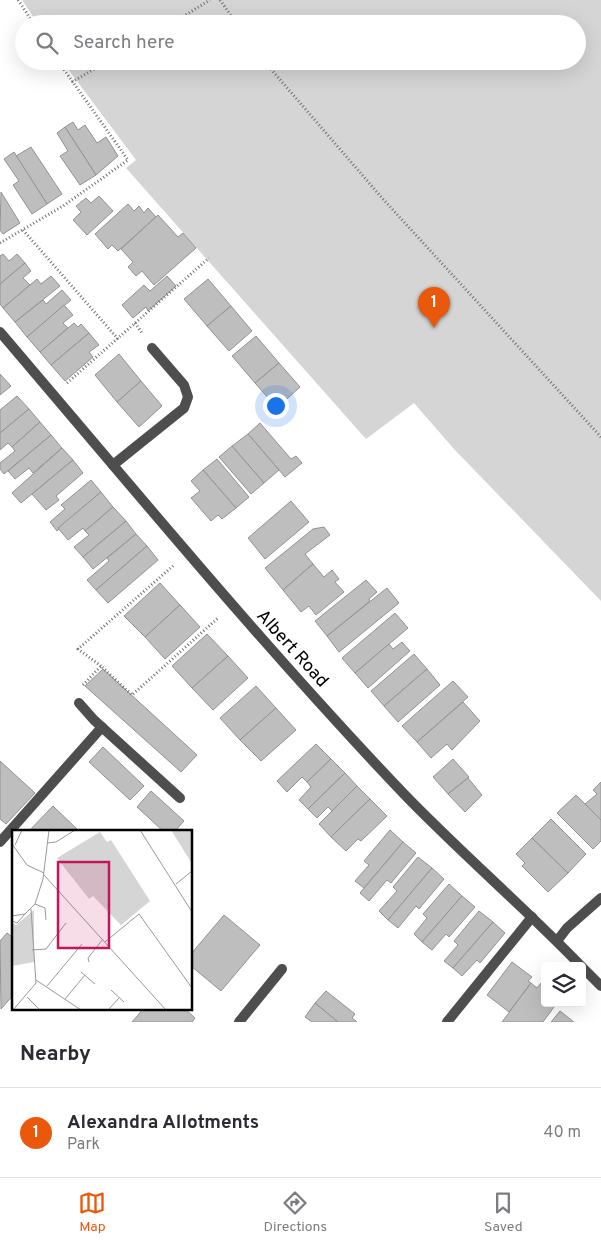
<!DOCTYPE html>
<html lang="en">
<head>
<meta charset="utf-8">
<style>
	:root { --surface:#fff; --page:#f7f7f7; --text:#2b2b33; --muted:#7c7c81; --line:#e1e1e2; --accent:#ea580c }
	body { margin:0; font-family:Overpass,sans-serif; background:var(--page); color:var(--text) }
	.controls { position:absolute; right:15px; bottom:15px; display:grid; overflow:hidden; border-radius:5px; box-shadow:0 5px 20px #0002 }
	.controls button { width:45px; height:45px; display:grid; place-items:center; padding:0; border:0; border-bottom:1px solid var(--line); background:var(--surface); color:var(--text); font:25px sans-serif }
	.you { position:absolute; left:275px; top:405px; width:18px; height:18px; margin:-12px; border:4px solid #fff; border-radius:50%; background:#1a73e8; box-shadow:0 0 0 8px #1a73e833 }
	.badge { display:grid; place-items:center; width:32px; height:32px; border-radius:50%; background:var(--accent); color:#fff; font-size:16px; font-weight:700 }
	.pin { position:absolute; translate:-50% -41px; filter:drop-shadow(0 1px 2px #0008) }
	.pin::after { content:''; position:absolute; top:26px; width:18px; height:15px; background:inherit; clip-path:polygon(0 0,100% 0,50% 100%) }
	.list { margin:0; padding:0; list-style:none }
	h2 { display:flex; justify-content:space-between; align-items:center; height:65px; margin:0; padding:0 20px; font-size:21px }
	h2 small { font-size:16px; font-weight:400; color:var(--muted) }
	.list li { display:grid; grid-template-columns:32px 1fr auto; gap:15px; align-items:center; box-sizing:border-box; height:90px; padding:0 20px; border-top:1px solid var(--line) }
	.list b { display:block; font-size:19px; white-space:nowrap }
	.list p { margin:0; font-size:16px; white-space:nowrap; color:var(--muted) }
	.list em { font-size:16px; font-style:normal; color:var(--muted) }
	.icon { flex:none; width:28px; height:28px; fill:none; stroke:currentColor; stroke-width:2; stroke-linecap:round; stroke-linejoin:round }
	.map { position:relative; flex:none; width:601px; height:1022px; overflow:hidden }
	.search { position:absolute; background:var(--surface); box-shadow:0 5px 20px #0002; left:15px; right:15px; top:15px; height:55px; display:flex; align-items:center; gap:12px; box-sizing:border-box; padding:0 18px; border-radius:28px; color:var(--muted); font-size:19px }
	.sheet { height:155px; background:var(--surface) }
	nav { display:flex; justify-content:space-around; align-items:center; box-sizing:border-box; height:70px; border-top:1px solid var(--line); background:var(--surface); font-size:14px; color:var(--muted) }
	nav a { display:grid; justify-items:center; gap:2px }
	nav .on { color:var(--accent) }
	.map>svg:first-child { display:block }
	.garden { fill:#d5d5d5 }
	.building { fill:#bebebe; stroke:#929292 }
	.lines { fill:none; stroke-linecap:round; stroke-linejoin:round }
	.path { stroke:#707070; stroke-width:3; stroke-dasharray:1 2.5; stroke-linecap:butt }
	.service { stroke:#4e4e4e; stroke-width:10 }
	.minor { stroke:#4e4e4e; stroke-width:10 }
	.labels { text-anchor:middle; stroke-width:4.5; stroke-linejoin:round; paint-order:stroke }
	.street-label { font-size:18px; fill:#000; stroke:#fff }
	.inset-road { fill:none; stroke:#999; stroke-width:1 }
	.view { fill:#c2185b; fill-opacity:0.15; stroke:#c2185b; stroke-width:2.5 }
	.inset-edge { fill:none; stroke:#000; stroke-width:2.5 }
</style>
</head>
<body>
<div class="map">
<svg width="601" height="1022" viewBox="0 0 601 1022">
	<rect width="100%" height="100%" fill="#fff"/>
	<path class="garden" d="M22,0H601V601L454,449L414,403L366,439L126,168L136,160L62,61H577V24H38Z"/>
	<g class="building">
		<path d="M73,122L78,130L85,125L97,143L106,137L118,156L96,175L65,127Z"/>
		<path d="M65,127L96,175L80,185L60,156L68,151L57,133Z"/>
		<path d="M31,147L62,194L47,204L16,156Z"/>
		<path d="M14,152L47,204L32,214L13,185L19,181L4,159Z"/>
		<path d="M1,192L20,223L3,234L0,230Z"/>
		<path d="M99,196L113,211L87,235L73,220L81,212L76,206L86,198L91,203Z"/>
		<path d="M128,204L134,211L139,206L144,213L148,208L156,217L118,251L112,245L108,249L95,234Z"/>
		<path d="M158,215L178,237L183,233L196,248L154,285L142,271L136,276L128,267L133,262L121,249Z"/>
		<path d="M3,254L9,261L17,254L25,263L0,284V256Z"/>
		<path d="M25,263L31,271L23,278L30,285L3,308L0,304V284Z"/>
		<path d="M51,276L60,286L15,322L3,308L37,279L41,284Z"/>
		<path d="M167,276L176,286L148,311L146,307L133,318L122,305L144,285L150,291Z"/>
		<path d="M208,279L231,306L207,326L184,299Z"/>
		<path d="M62,290L71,300L27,337L15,322L43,300L46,304Z"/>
		<path d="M64,305L73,315L63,323L68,328L40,352L27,337Z"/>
		<path d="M231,306L252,331L229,351L207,326Z"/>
		<path d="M74,323L78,327L81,324L89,333L51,365L40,352Z"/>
		<path d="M89,333L99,345L89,352L93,357L65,381L51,365Z"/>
		<path d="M256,336L279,363L255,383L232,356Z"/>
		<path d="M119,354L141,381L117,402L95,375Z"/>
		<path d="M279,363L300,387L277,408L255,383Z"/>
		<path d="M0,374L11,386L0,395Z"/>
		<path d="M141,381L162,406L139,427L117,402Z"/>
		<path d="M17,396L29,409L0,433V410Z"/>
		<path d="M29,409L40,422L12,447L8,443L0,450V433Z"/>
		<path d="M40,422L51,435L4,474L0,469V463L15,451L12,447Z"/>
		<path d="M260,423L291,459L296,456L302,463L285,477L248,434Z"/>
		<path d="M248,434L279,470L264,483L232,446Z"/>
		<path d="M51,435L62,448L33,473L29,468L15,479L8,471Z"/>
		<path d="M232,446L264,483L251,494L219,457Z"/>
		<path d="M62,448L73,460L21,503L12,493Z"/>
		<path d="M217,459L249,497L236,508L203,470Z"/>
		<path d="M73,460L83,473L56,496L59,500L46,510L32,494Z"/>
		<path d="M203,470L236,508L222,519L218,515L211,521L191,498L200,491L191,481Z"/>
		<path d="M91,480L101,492L57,531L50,522L65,509L61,505Z"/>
		<path d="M101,492L113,507L85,531L83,528L68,540L58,528Z"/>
		<path d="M291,501L309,522L265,559L248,538Z"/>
		<path d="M113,507L126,521L83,557L74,547L89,535L85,531Z"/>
		<path d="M126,521L136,534L93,569L83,557Z"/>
		<path d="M324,527L330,535L305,554L313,564L283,590L265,568L313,529Z"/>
		<path d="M136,534L147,546L96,590L87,580L109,561L107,558Z"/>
		<path d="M147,546L158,560L108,603L96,590Z"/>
		<path d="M313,564L324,577L332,570L339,579L335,582L344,592L316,615L309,606L301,612L283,590Z"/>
		<path d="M366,580L377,592L369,599L370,601L327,636L315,621Z"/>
		<path d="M160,583L180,605L145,637L124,616Z"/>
		<path d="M387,588L399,603L339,652L327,636Z"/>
		<path d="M180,605L200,627L165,659L145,637Z"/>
		<path d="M395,613L408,628L355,673L342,658Z"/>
		<path d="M207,634L228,656L192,688L172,666Z"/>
		<path d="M402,642L410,651L368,688L355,673L389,644L393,649Z"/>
		<path d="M414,654L427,669L384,706L371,691Z"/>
		<path d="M228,656L248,678L213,710L192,688Z"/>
		<path d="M103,669L197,755L181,772L85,686Z"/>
		<path d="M427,669L440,685L398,722L384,706Z"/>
		<path d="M453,681L468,697L417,742L402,726Z"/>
		<path d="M256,686L276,708L240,740L220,718Z"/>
		<path d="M463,702L480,721L452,750L447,744L431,758L417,742Z"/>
		<path d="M276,708L296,730L261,761L240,740Z"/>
		<path d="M316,744L331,759L307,782L302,777L287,792L277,781Z"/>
		<path d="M103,747L144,786L130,800L89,762Z"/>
		<path d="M331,759L345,773L308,809L299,800L311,787L307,782Z"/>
		<path d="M453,759L469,777L448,794L433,777Z"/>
		<path d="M0,761L35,793L6,824L0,819Z"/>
		<path d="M345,773L357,786L332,811L328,807L317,818L308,809Z"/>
		<path d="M468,778L482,795L465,812L448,794Z"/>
		<path d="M601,782V820L585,804L597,794L593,790Z"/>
		<path d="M357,786L370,799L331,837L319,824Z"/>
		<path d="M151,791L184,821L175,831H163L137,807Z"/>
		<path d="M576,795L601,820V841L593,849L557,813Z"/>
		<path d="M370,799L387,816L361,841L358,839L346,851L331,837Z"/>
		<path d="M53,806L79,831H29Z"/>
		<path d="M551,819L586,854L568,873L532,838Z"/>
		<path d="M390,830L403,842L364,888L355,881L369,865L364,861Z"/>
		<path d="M532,838L568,873L548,892L522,866L525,863L516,854Z"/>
		<path d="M403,842L416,853L391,883L387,880L369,901L360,893Z"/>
		<path d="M418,857L432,868L388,920L379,911L397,891L393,887Z"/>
		<path d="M432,868L444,879L419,909L416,906L398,928L388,920Z"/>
		<path d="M449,884L462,896L422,942L414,934L427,918L423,914Z"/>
		<path d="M462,896L475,907L449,937L446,934L432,950L422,942Z"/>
		<path d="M479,911L493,922L453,968L444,961L458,945L454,941Z"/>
		<path d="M224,915L260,945L221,991L191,966V954Z"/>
		<path d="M493,922L505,933L480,963L477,960L462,976L453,968Z"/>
		<path d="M7,933L14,938V994L1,1009L0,941Z"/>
		<path d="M512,962L532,977L528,981L531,983L509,1012L487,995Z"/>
		<path d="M531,983L537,988L541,983L545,987V1003H557L543,1022H502Z"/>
		<path d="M326,991L355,1014L352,1018L357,1022H338L315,1003Z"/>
		<path d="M315,1003L338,1022H312L305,1017Z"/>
		<path d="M144,1008H184L195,1018L192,1022H132Z"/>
		<path d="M560,1011L574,1022H551Z"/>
	</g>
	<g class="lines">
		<g class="path">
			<path d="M18,0L34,24"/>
			<path d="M220,0L237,24"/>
			<path d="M171,24L210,0"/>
			<path d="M264,61L382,198L601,437"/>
			<path d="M72,82L108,61"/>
			<path d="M23,230L118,339"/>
			<path d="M0,243L63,206L128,160L58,61"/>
			<path d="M135,323L142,333"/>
			<path d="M67,383L209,258"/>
			<path d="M101,666L78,649L174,565"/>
			<path d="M83,685L101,666L132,695L218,618"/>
		</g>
		<g class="service">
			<path d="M113,465L184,408L188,397L184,385L152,348"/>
			<path d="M79,703L94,720L180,798"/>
			<path d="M0,842L102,727"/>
			<path d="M447,1022L532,917"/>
		</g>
		<g class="minor">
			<path d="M0,332C133,488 263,646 404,794C461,853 524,907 581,966"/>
			<path d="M557,941L567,928L601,898"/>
			<path d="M582,967L601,986"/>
			<path d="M239,1022L282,969"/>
		</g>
	</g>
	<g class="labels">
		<g class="street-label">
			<text transform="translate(293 648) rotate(48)" y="6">Albert Road</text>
		</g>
	</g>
	<g transform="translate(12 830)">
		<rect width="180" height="180" fill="#fff"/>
		<path d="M159,0H180V33L179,32Z" fill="#d5d5d5"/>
		<path d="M22,80V132L0,136V93L4,95Z" fill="#d5d5d5"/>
		<path d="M88,2L95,12L99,10L138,71L109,95L81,66L77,69L45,28Z" fill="#d5d5d5"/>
		<path class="inset-road" d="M128,0L180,82M35,13L44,12L63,0M0,14L15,35L32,43M3,15L10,0M32,45L154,180M164,54L180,41M23,74L33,78L34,90M0,86L13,84L23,74L31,49L37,0M0,91L5,93L13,84M93,112L127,84L180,158M20,120L34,119L54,93M77,132L76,128L91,109M69,142L83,154M24,150L69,180M35,156L70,114M99,160L112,172M15,167L28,180M53,169L73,145M1,180L24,153L19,79M96,180L107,168"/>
		<path class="view" d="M46,32H97V118H46Z"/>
		<rect width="180" height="180" class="inset-edge"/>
	</g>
</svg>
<div class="controls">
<button><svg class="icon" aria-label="layers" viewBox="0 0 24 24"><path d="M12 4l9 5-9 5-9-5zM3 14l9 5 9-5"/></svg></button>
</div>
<div class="you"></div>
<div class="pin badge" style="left:434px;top:328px">1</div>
<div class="search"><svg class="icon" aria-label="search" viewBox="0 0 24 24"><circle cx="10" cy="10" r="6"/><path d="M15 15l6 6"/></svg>Search here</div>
</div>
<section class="sheet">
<h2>Nearby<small></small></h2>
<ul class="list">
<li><span class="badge">1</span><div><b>Alexandra Allotments</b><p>Park</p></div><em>40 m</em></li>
</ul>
</section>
<nav>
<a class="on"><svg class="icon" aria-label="map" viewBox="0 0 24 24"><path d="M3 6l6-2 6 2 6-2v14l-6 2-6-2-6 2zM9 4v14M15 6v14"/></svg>Map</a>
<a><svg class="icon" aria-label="directions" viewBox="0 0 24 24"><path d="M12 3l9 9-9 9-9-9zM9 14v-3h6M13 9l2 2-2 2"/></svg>Directions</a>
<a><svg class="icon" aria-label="saved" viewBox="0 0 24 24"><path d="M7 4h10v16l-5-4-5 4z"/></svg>Saved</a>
</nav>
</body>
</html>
